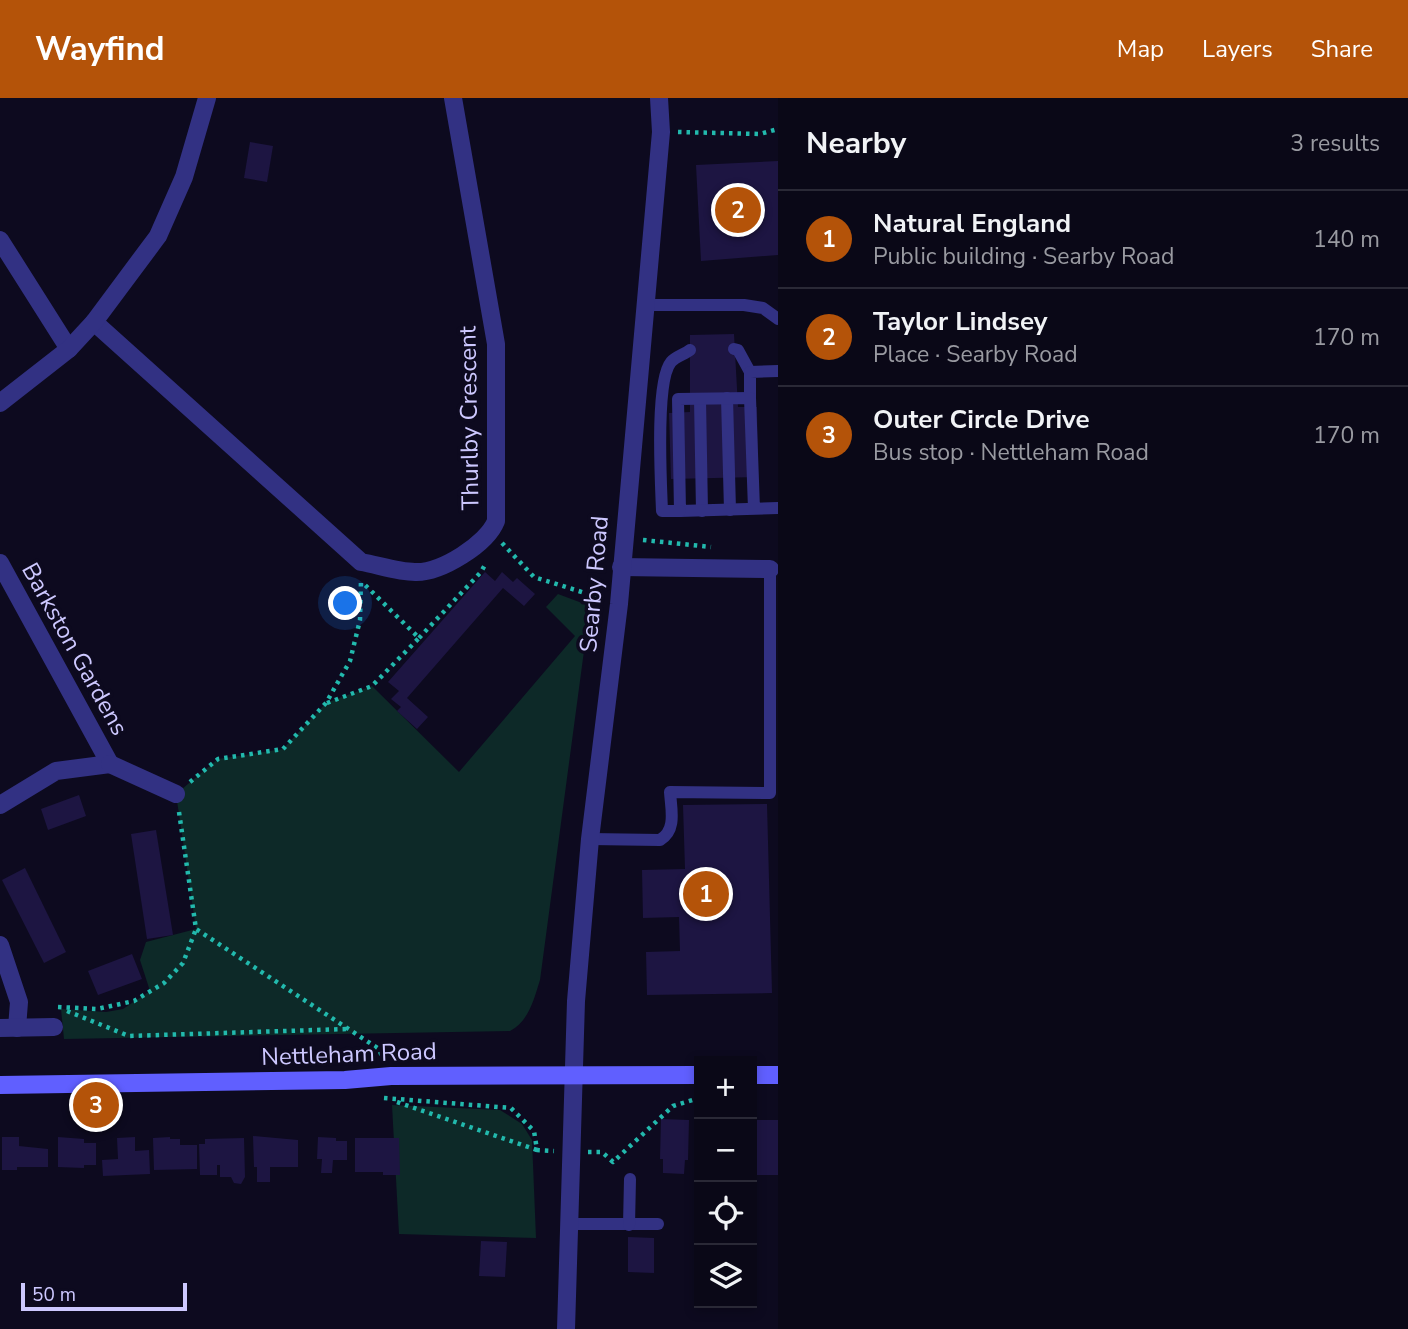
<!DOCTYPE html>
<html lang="en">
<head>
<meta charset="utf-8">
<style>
	:root { --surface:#0a0817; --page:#181624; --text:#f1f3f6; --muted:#999aa1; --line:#2a2936; --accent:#b45309 }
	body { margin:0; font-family:"Nunito Sans",sans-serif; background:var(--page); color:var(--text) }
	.controls { position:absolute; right:21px; bottom:21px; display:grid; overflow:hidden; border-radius:0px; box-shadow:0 4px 10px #0003 }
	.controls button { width:63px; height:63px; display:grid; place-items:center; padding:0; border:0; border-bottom:2px solid var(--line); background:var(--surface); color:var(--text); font:35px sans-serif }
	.scale { position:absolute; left:21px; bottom:18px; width:166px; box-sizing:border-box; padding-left:7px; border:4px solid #cdc8ff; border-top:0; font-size:19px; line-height:24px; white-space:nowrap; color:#cdc8ff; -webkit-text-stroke:5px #0d0a1f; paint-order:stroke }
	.you { position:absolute; left:346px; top:506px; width:24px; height:24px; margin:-18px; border:5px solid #fff; border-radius:50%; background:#1a73e8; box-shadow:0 0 0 10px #1a73e833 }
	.badge { display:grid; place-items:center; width:46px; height:46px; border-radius:50%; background:var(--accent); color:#fff; font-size:23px; font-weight:700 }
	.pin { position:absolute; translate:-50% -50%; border:4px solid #fff; box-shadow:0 2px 7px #0006 }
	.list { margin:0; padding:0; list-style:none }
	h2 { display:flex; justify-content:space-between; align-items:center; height:91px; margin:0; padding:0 28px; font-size:30px }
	h2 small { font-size:23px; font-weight:400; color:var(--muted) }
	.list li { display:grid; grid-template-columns:46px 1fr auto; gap:21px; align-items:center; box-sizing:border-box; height:98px; padding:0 28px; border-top:2px solid var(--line) }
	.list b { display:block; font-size:26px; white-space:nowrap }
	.list p { margin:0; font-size:23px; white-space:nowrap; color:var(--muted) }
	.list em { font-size:23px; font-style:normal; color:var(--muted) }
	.icon { flex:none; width:38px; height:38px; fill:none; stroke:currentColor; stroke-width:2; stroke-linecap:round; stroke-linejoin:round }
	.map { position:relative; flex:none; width:778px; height:1231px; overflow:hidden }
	header { display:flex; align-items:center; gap:42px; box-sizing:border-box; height:98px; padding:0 35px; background:var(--accent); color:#fff }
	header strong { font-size:33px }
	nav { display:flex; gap:38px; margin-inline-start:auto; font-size:24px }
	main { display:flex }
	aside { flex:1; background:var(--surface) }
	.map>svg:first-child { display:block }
	.green { fill:#0d2928 }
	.building { fill:#1d1542 }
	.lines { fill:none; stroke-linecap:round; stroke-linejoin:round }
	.path { stroke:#22b9ad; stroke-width:4.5; stroke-dasharray:3.5 5; stroke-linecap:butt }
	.lane { stroke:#323183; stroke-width:12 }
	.street { stroke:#323183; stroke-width:18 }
	.secondary { stroke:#605fff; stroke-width:18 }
	.labels { text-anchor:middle; stroke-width:7; stroke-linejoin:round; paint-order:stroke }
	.street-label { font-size:24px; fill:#cdc8ff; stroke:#0d0a1f }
</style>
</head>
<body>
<header>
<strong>Wayfind</strong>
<nav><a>Map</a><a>Layers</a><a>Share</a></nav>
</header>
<main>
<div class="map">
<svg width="778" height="1231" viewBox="0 0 778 1231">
	<rect width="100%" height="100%" fill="#0d0a1f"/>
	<g class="green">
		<path d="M558,496L590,508L540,882C534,901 529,923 510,933L64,941L61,911L106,914L123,911L150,893L140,862L146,844L196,831L176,696L218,661L283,651L326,605L372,588L459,674L575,538L546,509Z"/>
		<path d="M392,1007L500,1012L522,1026L532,1042L536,1140L399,1136Z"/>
	</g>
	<g class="building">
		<path d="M250,44L273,48L267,84L244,80Z"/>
		<path d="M778,63V157L701,163L696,67Z"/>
		<path d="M734,236L738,309H757L758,379L671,381L669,315L690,314V237Z"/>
		<path d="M485,474L495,483L502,474L513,484L517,480L535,496L524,508L503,490L407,600L428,619L417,631L397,613L401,609L391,601L399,593L388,584Z"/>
		<path d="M79,697L86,718L48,732L41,711Z"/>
		<path d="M767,706L772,895L647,897L646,854L680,853L679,819L643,820L642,772L685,771L683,707Z"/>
		<path d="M156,732L173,837L147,841L131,736Z"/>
		<path d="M25,770L66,854L44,865L2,782Z"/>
		<path d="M132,856L142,881L98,897L88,873Z"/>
		<path d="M661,1021L689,1022L688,1062H685L684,1076L663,1075V1061H660Z"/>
		<rect x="752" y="1022" width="26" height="55"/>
		<path d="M253,1038L298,1042V1069H270V1084H257V1069H254Z"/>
		<path d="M2,1039H19V1048L48,1051V1069H17V1072H2Z"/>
		<path d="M58,1039L84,1041V1045H96V1067H84V1070L58,1069Z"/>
		<path d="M135,1039V1053L149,1052L150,1076L103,1078L102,1062L118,1061L117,1040Z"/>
		<path d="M170,1039V1041H180V1047H197V1071L154,1072L153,1040Z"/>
		<path d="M318,1039L336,1040V1043H347V1062H333L332,1075H321L322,1061H317Z"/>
		<path d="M244,1040L245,1079L241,1086L234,1085L231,1079H220V1067H217V1077H200L199,1046H205V1041Z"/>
		<path d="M355,1040H399L400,1077H383V1074H355Z"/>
		<path d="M628,1139L654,1140V1175L628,1174Z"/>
		<path d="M481,1143L507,1144L505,1179L479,1178Z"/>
	</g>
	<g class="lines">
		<g class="path">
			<path d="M678,34L760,36L778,31"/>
			<path d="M643,442L711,449"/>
			<path d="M502,445L534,479L601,500"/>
			<path d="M419,540L481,474L486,465"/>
			<path d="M327,605L372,588L419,540L362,484"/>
			<path d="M190,684L218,661L283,651L326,605L350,563L360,522L361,482"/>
			<path d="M179,714L196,831L379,951L383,961"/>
			<path d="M58,909L97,911L134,903L164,885L183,865L196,831"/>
			<path d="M67,913L129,938L347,931"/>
			<path d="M384,1000L511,1010L534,1033L537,1052L554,1053"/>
			<path d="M397,1004L537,1052"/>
			<path d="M588,1054H602L613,1064L673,1008L699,1000"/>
		</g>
		<g class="lane">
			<path d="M644,207H744L763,210L778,221"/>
			<path d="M734,251L738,252L750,274"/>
			<path d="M727,300L730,412"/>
			<path d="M750,300V274L778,273"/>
			<path d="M700,301L702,413"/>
			<path d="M754,411L750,300L678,301L680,413L778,410"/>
			<path d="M680,413H662C661,385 655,283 671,264C675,259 685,256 690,252"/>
			<path d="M590,741L660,742C677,732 671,711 670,694L770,695V471"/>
			<path d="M569,1126H658"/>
			<path d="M629,1127L630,1081"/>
		</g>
		<g class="street">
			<path d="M0,142L69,251"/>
			<path d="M94,224L361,464C378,467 398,474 415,474C441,475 487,446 496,423V246L453,0"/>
			<path d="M0,305L69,251L94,224L158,138L184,79L207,0"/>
			<path d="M0,465L110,666L56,673L0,707"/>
			<path d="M621,469L770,471"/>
			<path d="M110,666L176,696"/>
			<path d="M0,847L19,904L17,930"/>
			<path d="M0,930L54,929"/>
			<path d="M566,1231L576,903L590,741L619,506L661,34L659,0"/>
		</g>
		<g class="secondary">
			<path d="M752,977H778"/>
			<path d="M0,987L345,982L391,978L699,977"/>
		</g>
	</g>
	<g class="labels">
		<g class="street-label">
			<text transform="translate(469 320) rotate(-91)" y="8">Thurlby Crescent</text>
			<text transform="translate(594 486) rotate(-85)" y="8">Searby Road</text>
			<text transform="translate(75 551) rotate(61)" y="8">Barkston Gardens</text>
			<text transform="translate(349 956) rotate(-2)" y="8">Nettleham Road</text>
		</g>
	</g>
</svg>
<div class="controls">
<button>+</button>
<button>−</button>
<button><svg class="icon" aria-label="locate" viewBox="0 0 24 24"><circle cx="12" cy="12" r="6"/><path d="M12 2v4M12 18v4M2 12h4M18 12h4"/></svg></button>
<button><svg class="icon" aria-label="layers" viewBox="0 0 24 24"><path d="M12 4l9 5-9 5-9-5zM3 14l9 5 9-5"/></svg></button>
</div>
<div class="scale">50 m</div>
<div class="you"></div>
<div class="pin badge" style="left:706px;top:796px">1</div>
<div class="pin badge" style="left:738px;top:112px">2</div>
<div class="pin badge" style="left:96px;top:1007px">3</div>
</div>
<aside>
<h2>Nearby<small>3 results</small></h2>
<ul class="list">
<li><span class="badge">1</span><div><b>Natural England</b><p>Public building · Searby Road</p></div><em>140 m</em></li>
<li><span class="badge">2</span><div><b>Taylor Lindsey</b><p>Place · Searby Road</p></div><em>170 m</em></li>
<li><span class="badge">3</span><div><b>Outer Circle Drive</b><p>Bus stop · Nettleham Road</p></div><em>170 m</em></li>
</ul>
</aside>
</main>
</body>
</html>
